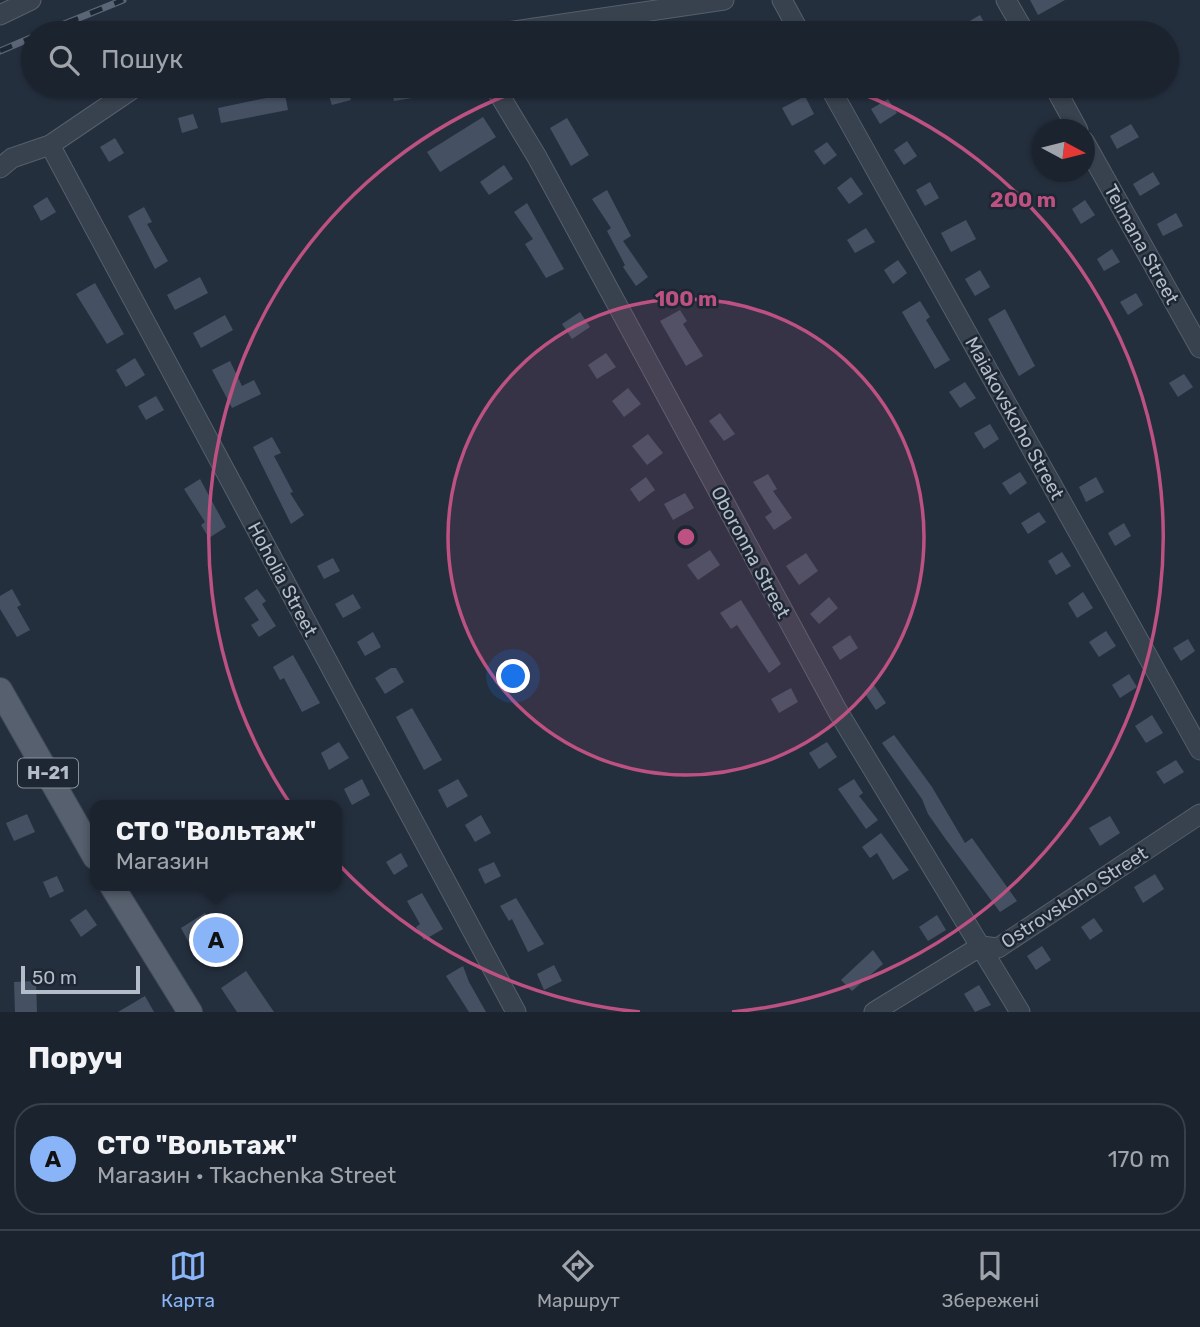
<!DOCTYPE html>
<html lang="uk">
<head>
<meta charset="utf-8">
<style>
	:root { --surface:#1b232e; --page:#282f3a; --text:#f1f3f6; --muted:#a0a4aa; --line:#39404a; --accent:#8ab4f8 }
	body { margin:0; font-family:Rubik,sans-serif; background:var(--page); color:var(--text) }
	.compass { position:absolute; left:1032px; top:119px; width:63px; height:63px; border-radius:50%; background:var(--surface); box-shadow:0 2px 5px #0004; rotate:97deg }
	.scale { position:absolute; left:21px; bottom:18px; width:119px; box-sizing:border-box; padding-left:7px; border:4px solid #b4bcc9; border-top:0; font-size:19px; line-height:24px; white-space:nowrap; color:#b4bcc9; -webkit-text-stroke:5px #1d2633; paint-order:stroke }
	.you { position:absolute; left:514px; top:677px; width:24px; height:24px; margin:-18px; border:5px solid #fff; border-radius:50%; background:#1a73e8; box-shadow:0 0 0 10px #1a73e833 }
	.badge { display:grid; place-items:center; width:46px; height:46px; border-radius:50%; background:var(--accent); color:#111; font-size:23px; font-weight:700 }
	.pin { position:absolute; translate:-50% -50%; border:4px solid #fff; box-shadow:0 2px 7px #0006 }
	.popup { position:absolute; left:90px; top:800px; width:252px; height:91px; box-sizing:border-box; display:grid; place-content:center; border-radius:14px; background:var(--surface); filter:drop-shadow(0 2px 5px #0005); font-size:23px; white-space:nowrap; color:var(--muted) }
	.popup b { font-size:26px; color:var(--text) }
	.popup::after { content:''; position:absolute; left:50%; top:100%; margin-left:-14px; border:14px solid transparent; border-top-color:var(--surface) }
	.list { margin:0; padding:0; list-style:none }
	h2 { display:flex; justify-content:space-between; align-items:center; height:91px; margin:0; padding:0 28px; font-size:30px }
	h2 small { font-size:23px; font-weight:400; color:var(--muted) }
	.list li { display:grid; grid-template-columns:46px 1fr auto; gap:21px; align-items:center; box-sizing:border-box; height:112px; margin:0 14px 14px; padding:0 14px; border:2px solid var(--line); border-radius:28px }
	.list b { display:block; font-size:26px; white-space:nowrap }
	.list p { margin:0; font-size:23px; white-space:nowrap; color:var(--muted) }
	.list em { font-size:23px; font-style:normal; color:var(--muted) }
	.icon { flex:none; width:38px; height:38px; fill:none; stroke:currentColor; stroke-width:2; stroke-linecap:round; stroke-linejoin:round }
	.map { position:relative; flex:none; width:1200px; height:1012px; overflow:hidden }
	.search { position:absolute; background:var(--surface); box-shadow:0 2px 5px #0004; left:21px; right:21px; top:21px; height:77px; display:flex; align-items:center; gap:18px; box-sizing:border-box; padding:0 24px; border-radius:38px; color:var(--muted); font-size:26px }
	.sheet { height:217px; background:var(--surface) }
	nav { display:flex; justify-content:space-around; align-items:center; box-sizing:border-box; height:98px; border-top:2px solid var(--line); background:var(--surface); font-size:19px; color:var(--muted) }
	nav a { display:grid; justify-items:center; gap:4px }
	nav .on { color:var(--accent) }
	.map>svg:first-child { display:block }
	.building { fill:#455162 }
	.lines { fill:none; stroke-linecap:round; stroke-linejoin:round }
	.minor-casing { stroke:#565f6c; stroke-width:21 }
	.major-casing { stroke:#414a57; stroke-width:26 }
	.minor { stroke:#38414e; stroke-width:19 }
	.major { stroke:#56606e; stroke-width:24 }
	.rail-casing { stroke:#5a6575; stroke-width:7 }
	.rail { stroke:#1d2633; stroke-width:4.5; stroke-dasharray:13; stroke-linecap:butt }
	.ring { fill:none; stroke:#bd5182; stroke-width:3.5 }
	.labels { text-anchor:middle; stroke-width:5; stroke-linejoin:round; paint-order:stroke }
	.shield { fill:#1d2633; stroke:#878f9c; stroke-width:2 }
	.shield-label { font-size:18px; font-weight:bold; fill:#b4bcc9 }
	.street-label { font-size:19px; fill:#b4bcc9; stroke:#1d2633 }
	.centre { fill:#bd5182; stroke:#1d2633; stroke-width:3.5 }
	.ring-label { font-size:21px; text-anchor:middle; font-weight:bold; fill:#bd5182; stroke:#1d2633; stroke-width:5; stroke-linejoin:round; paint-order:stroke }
</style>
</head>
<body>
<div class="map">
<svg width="1200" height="1012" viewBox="0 0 1200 1012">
	<rect width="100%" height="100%" fill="#242f3e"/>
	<g class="building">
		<path d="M1030,0H1065L1038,15Z"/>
		<path d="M980,15L990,33H974L968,22Z"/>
		<path d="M347,86L351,100L332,105L327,90Z"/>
		<path d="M391,86H442L443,93L394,101Z"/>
		<path d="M285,94L288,110L221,123L218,108Z"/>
		<path d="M805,96L814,114L792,126L782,108Z"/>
		<path d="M888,99L897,113L880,124L871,109Z"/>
		<path d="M193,114L198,128L182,133L178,118Z"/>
		<path d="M483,117L496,137L440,172L427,152Z"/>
		<path d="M567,118L589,155L571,166L550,128Z"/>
		<path d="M1131,124L1139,137L1117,149L1110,136Z"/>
		<path d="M115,138L124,153L109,162L100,147Z"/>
		<path d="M907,141L917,156L904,165L894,150Z"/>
		<path d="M827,142L837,155L824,165L814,151Z"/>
		<path d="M504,165L513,179L489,195L480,182Z"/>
		<path d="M1153,172L1160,184L1140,196L1133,184Z"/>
		<path d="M851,177L863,194L849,204L837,188Z"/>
		<path d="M930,182L939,198L925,206L916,190Z"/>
		<path d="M607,190L631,236L623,241L648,277L636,286L623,267L625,265L607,231L611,228L592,199Z"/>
		<path d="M47,197L56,212L41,221L33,206Z"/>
		<path d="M1085,200L1095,215L1081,224L1072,209Z"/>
		<path d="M527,203L564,269L546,278L525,244L533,239L514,212Z"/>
		<path d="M144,207L152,222L147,224L168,261L155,269L128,216Z"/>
		<path d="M1176,213L1183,226L1163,236L1157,224Z"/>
		<path d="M966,220L976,239L951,252L941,233Z"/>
		<path d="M866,228L875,242L855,253L847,240Z"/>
		<path d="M1112,249L1120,262L1104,271L1097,259Z"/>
		<path d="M898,260L907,273L893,284L884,270Z"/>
		<path d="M980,270L990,287L975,296L965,279Z"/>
		<path d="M200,277L208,293L175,310L167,295Z"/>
		<path d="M95,283L124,334L107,344L76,294Z"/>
		<path d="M1136,293L1143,305L1128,315L1120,302Z"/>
		<path d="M920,301L930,317L926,320L950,360L935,369L902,312Z"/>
		<path d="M1005,309L1035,366L1019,376L988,319Z"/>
		<path d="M680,310L687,321L683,324L703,356L686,366L660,321Z"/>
		<path d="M580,312L590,327L572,339L562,324Z"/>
		<path d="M225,315L233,330L201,348L193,333Z"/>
		<path d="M606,353L616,367L597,379L588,365Z"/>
		<path d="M135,358L145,375L126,387L116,370Z"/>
		<path d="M230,361L242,386L254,380L261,394L232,408L212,370Z"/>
		<path d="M1184,374L1193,387L1178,397L1169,383Z"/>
		<path d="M965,382L976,398L960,408L949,392Z"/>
		<path d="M628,388L641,404L624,417L612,401Z"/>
		<path d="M156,396L164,410L146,420L138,406Z"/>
		<path d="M720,413L735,434L724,441L709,421Z"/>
		<path d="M990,424L999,439L984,449L974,433Z"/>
		<path d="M648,434L663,453L647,465L632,446Z"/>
		<path d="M272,437L281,453L274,456L293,492L290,493L304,515L291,524L253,447Z"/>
		<path d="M1020,472L1027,483L1010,495L1002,483Z"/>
		<path d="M768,474L777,489L773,491L792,518L774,530L765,517L772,512L753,482Z"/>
		<path d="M646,477L655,490L639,502L630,489Z"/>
		<path d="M1096,477L1104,492L1086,502L1079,487Z"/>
		<path d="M200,479L226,527L209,538L201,525L205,522L184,489Z"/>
		<path d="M685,493L694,508L673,520L664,504Z"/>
		<path d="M1039,512L1046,522L1028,534L1021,523Z"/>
		<path d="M1124,523L1131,536L1115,546L1108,533Z"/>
		<path d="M710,550L720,565L698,580L687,565Z"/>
		<path d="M1062,552L1071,566L1056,575L1048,561Z"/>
		<path d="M806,553L818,571L799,585L786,566Z"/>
		<path d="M333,558L340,571L324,579L317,566Z"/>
		<path d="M12,589L21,605L17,607L30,630L17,637L0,609V596Z"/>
		<path d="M257,589L266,601L262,604L276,626L259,637L251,625L259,620L244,598Z"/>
		<path d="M1083,592L1093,608L1077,618L1068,603Z"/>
		<path d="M353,594L361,608L343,618L335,604Z"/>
		<path d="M829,597L838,608L819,624L810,614Z"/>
		<path d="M741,600L781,664L769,673L737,625L731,629L720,613Z"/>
		<path d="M1106,631L1116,646L1099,657L1089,642Z"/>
		<path d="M373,632L381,647L365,656L357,642Z"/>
		<path d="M850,635L858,648L840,660L832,647Z"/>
		<path d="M1188,639L1195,651L1181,661L1173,648Z"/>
		<path d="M293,655L320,703L302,712L284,678L280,680L273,667Z"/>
		<path d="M391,668H396L404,682L385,694L375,678Z"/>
		<path d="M1129,674L1137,687L1120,698L1112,685Z"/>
		<path d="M874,685L886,703L876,710L864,692Z"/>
		<path d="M791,688L798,702L779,713L771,699Z"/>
		<path d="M412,708L442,760L424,770L396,717Z"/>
		<path d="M1152,715L1163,733L1146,743L1135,726Z"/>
		<path d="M894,735L932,787L965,843L972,838L1017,901L1000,912L947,841L928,814L922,799L882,743Z"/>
		<path d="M339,742L349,758L329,770L321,753Z"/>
		<path d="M827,742L837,757L819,769L809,753Z"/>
		<path d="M1176,760L1184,772L1164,784L1156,772Z"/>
		<path d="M362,779L370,795L352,805L344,789Z"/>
		<path d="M458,779L468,796L447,808L438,790Z"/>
		<path d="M854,779L863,793L859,796L878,820L866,829L838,789Z"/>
		<path d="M27,814L35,832L14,841L6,823Z"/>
		<path d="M481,815L491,833L475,842L465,825Z"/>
		<path d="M1110,816L1120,833L1100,846L1089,828Z"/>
		<path d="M881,833L909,870L893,880L877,853L870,858L862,847Z"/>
		<path d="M401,853L408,866L394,875L386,862Z"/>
		<path d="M494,862L501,876L485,884L478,869Z"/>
		<path d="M1155,874L1164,889L1143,903L1134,887Z"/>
		<path d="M57,876L64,891L50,898L43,882Z"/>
		<path d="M422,893L443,929L424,940L416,927L420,924L407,901Z"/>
		<path d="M516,898L544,944L528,952L512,919L509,921L500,906Z"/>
		<path d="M86,909L97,925L81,937L70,920Z"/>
		<path d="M205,913L214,929L189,943L181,928Z"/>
		<path d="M937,915L946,930L928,941L919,927Z"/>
		<path d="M1094,918L1103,931L1090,940L1081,927Z"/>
		<path d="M1042,946L1051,960L1036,970L1027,956Z"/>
		<path d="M873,950L883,964L852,991L841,980Z"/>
		<path d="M554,965L562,981L544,990L537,974Z"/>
		<path d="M463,966L469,982L486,1012H469L446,976Z"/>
		<path d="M246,971L274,1012H237L221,988Z"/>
		<path d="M36,981L37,1012H15L14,982Z"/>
		<path d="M979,985L991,1005L975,1012L964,994Z"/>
		<path d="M145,996L154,1012H118Z"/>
	</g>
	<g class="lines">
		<g class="minor-casing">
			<g id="minor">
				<path d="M782,0L800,33"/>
				<path d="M1006,0L1025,33"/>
				<path d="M0,15L31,0"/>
				<path d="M501,33L724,0"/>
				<path d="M494,86L537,157L837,710L1020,1012"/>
				<path d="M829,86L1200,750"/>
				<path d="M1054,86L1078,130"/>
				<path d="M1084,141L1200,348"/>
				<path d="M50,145L516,1012"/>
				<path d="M0,168L12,158L50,145L137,86"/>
				<path d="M874,1012L981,946L998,948L1200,814"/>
			</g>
		</g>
		<g class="major-casing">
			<g id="major">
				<path d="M0,690L95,857"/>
				<path d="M112,886L190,1012"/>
			</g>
		</g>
		<use href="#minor" class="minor"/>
		<use href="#major" class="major"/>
		<g class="rail-casing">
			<g id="rail">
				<path d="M42,33L123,0"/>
				<path d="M0,51L33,37"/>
			</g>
		</g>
		<use href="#rail" class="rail"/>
	</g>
	<circle cx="686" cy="537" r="238" fill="#bd5182" fill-opacity=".12"/>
	<g class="ring">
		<circle cx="686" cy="537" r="238"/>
		<path d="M640 1012A477 477 0 0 1 531 86M841 86A477 477 0 0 1 732 1012"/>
	</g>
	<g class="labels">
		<rect class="shield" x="18" y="758.5" width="60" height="29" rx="5"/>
		<g class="shield-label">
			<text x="48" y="779">Н-21</text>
		</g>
		<g class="street-label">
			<text transform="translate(1142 244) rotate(61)" y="7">Telmana Street</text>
			<text transform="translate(1015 418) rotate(61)" y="7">Maiakovskoho Street</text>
			<text transform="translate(751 552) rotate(62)" y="7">Oboronna Street</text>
			<text transform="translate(283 579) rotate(62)" y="7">Hoholia Street</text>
			<text transform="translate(1074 897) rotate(-33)" y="7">Ostrovskoho Street</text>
		</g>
	</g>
	<circle cx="686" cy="537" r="10" class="centre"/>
	<g class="ring-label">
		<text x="1023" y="207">200 m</text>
		<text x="686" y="306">100 m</text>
	</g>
</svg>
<svg class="compass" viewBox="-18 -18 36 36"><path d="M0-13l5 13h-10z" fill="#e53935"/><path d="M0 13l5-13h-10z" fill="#a0a4aa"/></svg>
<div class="scale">50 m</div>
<div class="you"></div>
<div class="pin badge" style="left:216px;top:940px">A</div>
<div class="popup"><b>СТО &quot;Вольтаж&quot;</b>Магазин</div>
<div class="search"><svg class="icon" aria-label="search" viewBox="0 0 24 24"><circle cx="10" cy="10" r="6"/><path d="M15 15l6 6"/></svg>Пошук</div>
</div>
<section class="sheet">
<h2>Поруч<small></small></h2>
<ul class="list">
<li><span class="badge">A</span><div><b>СТО &quot;Вольтаж&quot;</b><p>Магазин · Tkachenka Street</p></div><em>170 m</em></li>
</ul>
</section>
<nav>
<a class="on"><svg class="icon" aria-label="map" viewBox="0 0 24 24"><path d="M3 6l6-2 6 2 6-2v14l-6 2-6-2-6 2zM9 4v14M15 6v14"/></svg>Карта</a>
<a><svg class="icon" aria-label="directions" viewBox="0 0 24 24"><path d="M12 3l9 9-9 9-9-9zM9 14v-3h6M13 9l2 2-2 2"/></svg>Маршрут</a>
<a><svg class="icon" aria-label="saved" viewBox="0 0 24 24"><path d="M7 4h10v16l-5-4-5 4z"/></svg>Збережені</a>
</nav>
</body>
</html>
